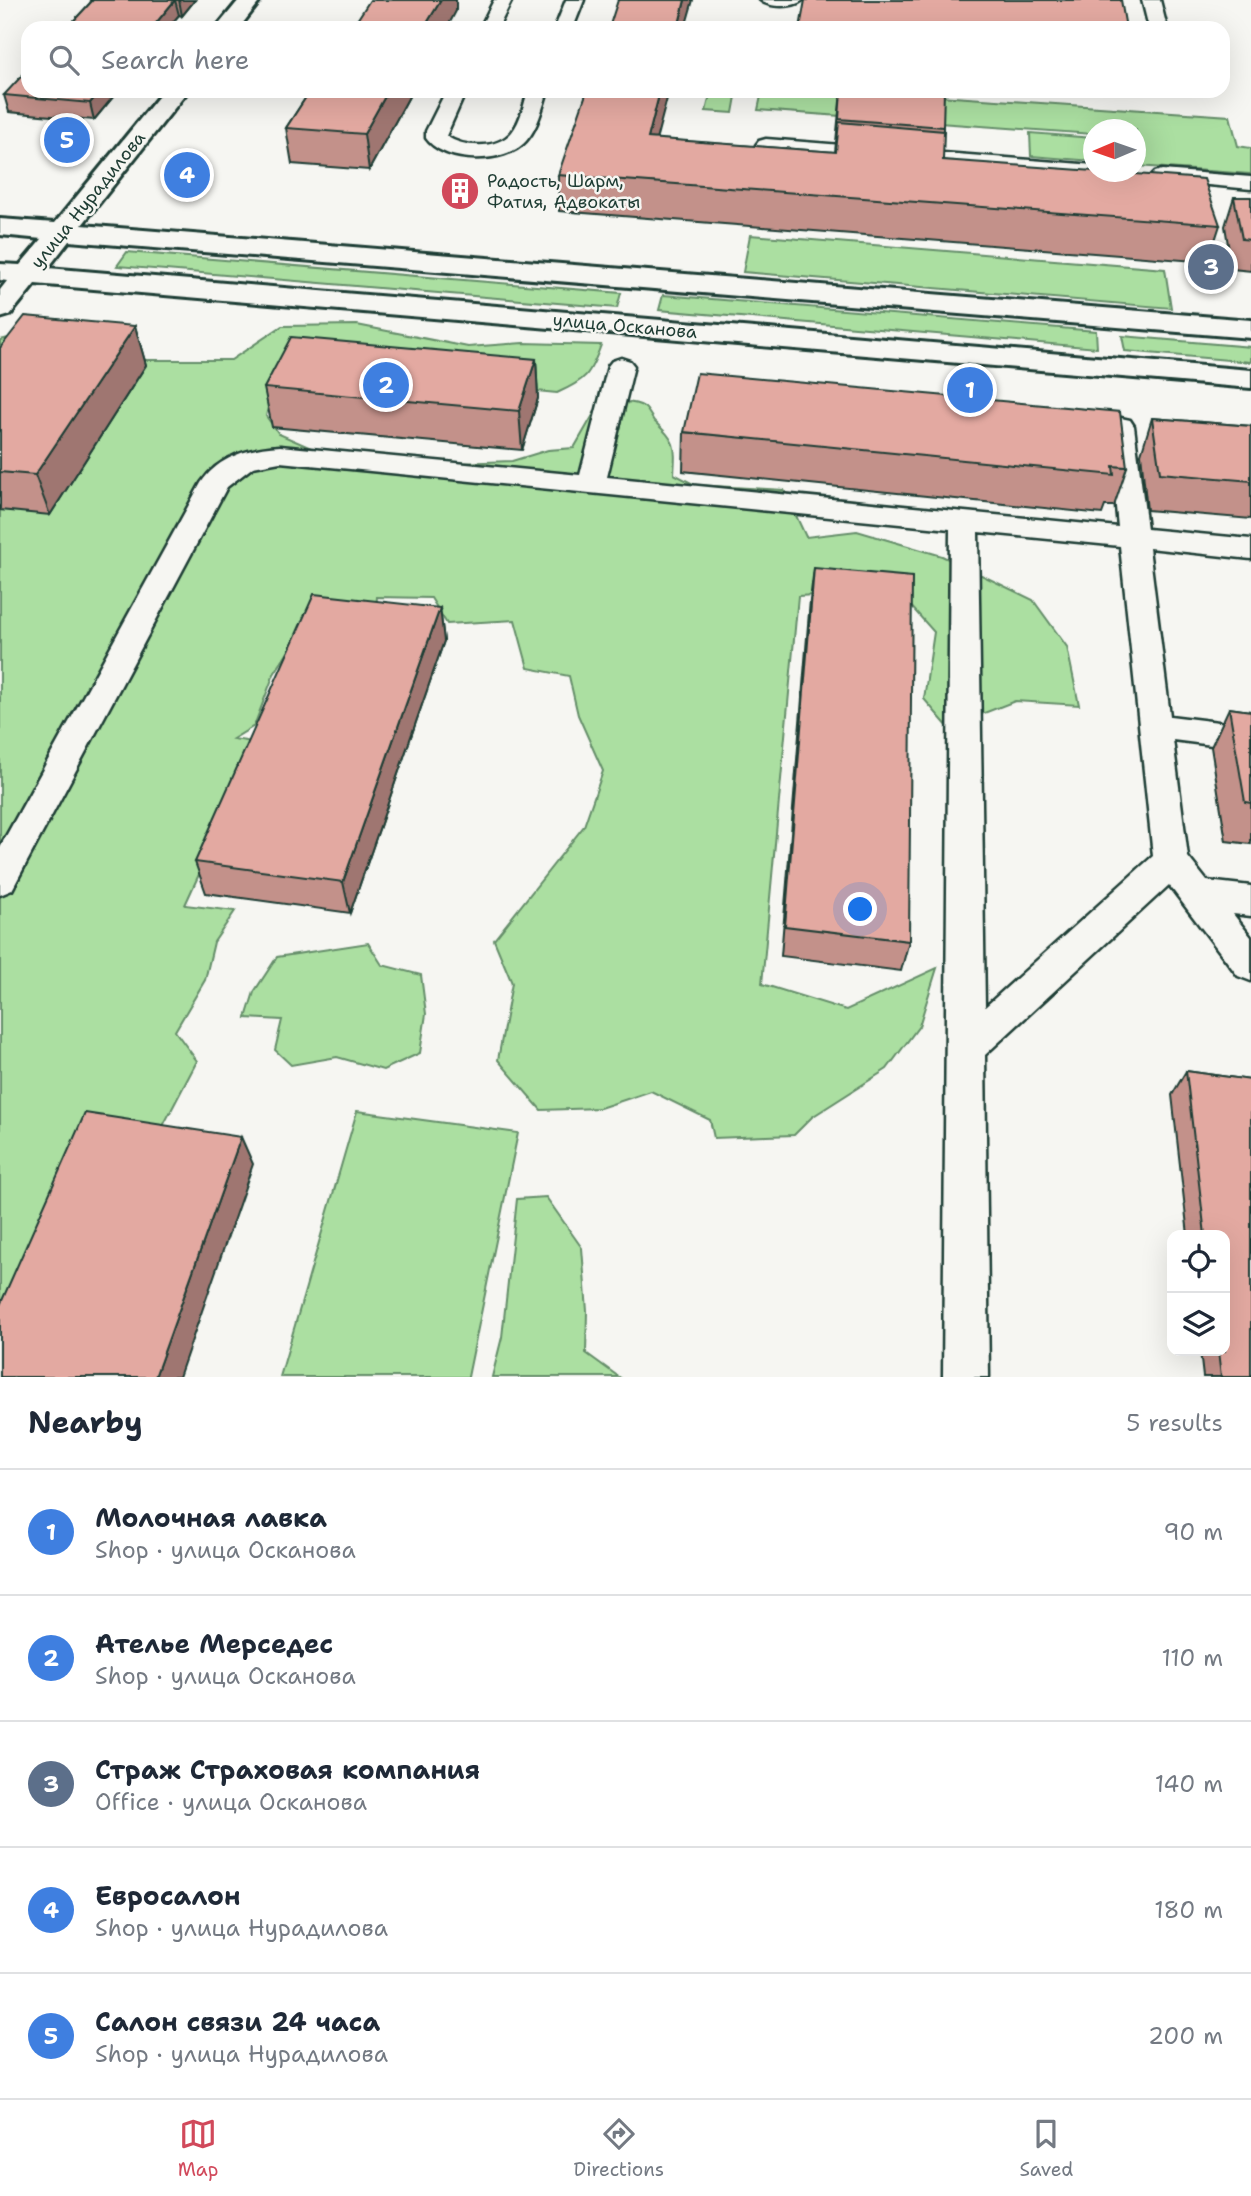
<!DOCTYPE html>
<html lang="en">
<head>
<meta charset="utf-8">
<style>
	:root { --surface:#fff; --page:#f2f2f3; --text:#1f2937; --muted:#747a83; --line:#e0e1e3; --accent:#d1495b }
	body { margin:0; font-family:"Shantell Sans",sans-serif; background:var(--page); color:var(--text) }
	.controls { position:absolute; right:21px; bottom:21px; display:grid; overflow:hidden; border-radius:14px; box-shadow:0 7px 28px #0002 }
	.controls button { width:63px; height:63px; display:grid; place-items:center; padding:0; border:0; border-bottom:2px solid var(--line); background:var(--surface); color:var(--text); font:35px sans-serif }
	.compass { position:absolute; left:1083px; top:119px; width:63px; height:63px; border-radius:50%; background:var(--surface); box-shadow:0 7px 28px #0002; rotate:268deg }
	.you { position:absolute; left:861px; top:910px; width:24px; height:24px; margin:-18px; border:5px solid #fff; border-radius:50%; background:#1a73e8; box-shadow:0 0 0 10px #1a73e833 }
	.badge { display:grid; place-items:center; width:46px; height:46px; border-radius:50%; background:var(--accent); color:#fff; font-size:23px; font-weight:700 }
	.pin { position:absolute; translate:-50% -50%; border:4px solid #fff; box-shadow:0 2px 7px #0006 }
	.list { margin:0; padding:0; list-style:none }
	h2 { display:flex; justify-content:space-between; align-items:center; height:91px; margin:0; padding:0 28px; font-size:30px }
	h2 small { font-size:23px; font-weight:400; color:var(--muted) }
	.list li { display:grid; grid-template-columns:46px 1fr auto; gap:21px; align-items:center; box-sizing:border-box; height:126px; padding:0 28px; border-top:2px solid var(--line) }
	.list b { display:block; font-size:26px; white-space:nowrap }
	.list p { margin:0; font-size:23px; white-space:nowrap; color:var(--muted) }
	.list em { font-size:23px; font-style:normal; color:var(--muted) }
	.icon { flex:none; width:38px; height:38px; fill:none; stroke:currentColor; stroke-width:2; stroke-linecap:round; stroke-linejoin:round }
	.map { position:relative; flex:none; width:1251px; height:1377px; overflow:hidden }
	.search { position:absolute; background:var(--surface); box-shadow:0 7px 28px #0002; left:21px; right:21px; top:21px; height:77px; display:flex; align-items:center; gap:18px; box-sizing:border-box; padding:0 24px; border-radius:21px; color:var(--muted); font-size:26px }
	.sheet { height:721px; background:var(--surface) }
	nav { display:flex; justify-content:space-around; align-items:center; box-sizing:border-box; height:98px; border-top:2px solid var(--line); background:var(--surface); font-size:19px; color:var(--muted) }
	nav a { display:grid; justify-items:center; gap:4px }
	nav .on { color:var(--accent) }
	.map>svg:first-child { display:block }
	.green { fill:#abdfa1; stroke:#658e6a; stroke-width:2 }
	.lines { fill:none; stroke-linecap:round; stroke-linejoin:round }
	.service-casing { stroke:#1f3d34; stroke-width:5 }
	.tertiary-casing { stroke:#1f3d34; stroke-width:6 }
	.service { fill:#f6f6f2; fill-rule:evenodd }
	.tertiary { fill:#f6f6f2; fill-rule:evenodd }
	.wall { fill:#c3918a; stroke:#1f3d34; stroke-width:2 }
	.shaded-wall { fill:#9f7671; stroke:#1f3d34; stroke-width:2 }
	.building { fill:#e3a9a1; stroke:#1f3d34; stroke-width:2 }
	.labels { text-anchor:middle; stroke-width:5; stroke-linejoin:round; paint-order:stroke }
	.far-poi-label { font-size:18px; fill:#1f3d34; stroke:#f6f6f2; text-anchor:start }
	.far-street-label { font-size:18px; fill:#1f3d34; stroke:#f6f6f2 }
</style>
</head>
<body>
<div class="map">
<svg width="1251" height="1377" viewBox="0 0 1251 1377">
	<rect width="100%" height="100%" fill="#f6f6f2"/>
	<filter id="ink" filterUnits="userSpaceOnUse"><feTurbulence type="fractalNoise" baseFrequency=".0143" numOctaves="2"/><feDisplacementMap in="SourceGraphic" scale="14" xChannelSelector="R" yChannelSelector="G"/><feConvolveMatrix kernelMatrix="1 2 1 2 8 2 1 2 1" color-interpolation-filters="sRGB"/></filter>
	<g filter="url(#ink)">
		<g class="green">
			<path d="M711,91H737L733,113L706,111Z"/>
			<path d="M762,91H866L1230,116L1238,146L1251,148V174L1137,166L1136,130H1094L1093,134L758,110Z"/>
			<path d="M1030,133L1093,138V161L1031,156Z"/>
			<path d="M750,235L1165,269L1171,308L743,272Z"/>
			<path d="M127,252L621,293L617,308L117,266Z"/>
			<path d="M663,295L1096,331L1097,348L659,310Z"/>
			<path d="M357,325L468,347L523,343L601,345C590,375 586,380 557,393L314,370L271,394L266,416L279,434L311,448L359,456L457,463L512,461L548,450L574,448L600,403C613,402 633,400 644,407C648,410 651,417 654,421C676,442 676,444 674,474L695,485L784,490L806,537L857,531L942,556L1033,600L1067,647L1079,705L1015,701L948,727L924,699L934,632L901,595L851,593L798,596L762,984L846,1010L937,968L919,1026L887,1069L812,1117L794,1135L714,1138L710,1120L651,1091L600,1108L541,1110L498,1060L512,983L494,940L584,826L603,771L578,715L569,676L528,668L515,620L447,624L431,598L377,597L376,608L303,629L274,674L254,726L233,739L259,743L185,905L235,911L214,942L205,980L175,1031L197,1061L163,1126L0,1318V340L49,328L146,360H231L282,326Z"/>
			<path d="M1122,336L1251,347V362L1125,351Z"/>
			<path d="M368,943L382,965L421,975L426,1014L420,1053L383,1070L337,1057L291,1065L275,1050L282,1020L246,1018L254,992L277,957Z"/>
			<path d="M357,1111L518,1133L468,1377H280Z"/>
			<path d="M546,1197L582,1248L587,1311L586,1353L619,1377H492L502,1337L517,1199Z"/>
		</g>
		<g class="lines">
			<g class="service-casing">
				<g id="service">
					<path d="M494,0H512L498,28H480Z"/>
					<path d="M566,0H584L573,28H555Z"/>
					<path d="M760,0H803C794,8 769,8 760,0Z"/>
					<path d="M1142,0H1160L1167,28H1149Z"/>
					<path d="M446,91H466L446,136C464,148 497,150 512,132C521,121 524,104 528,91H548C542,108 538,128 526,141C505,165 444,164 426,138V131Z"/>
					<path d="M766,139L1094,165V172H1104L1094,177L759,149L756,145L759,141Z"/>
					<path d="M1162,170L1251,177V189L1155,180L1151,176L1155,172Z"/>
					<path d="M621,358L630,361L634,366L607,477L1118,527L1108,426L1112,420L1121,418L1130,420L1134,426L1147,529L1251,539V559L1149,548L1170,716L1251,726V750L1173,740L1188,857L1207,881L1251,886V916L1233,914L1251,937V981L1238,976L1169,885L985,1055L989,1377H943L950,529L280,462L253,467L227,487L12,890L0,895V847L201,483C219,456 249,448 280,446L580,475L608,366L612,361ZM978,532L1120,546L1153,856L985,1007Z"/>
				</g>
			</g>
			<g class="tertiary-casing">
				<g id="tertiary">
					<path d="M239,0H261L239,28H216Z"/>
					<path d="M163,91H188L82,225L1251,320V338L69,241L48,268L1251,370V388L35,284L10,315L0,318V290L7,281L0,280V264L20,265L42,239L0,235V219L55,223Z"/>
				</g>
			</g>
			<use href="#service" class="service"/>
			<use href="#tertiary" class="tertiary"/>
		</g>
		<g class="wall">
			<path d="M90,0H195L182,16L179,15L168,28H67L91,2Z"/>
			<path d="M28,91H118L94,120L9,112L4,95Z"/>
			<path d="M310,91H412L369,170L292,164L286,128Z"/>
			<path d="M841,91L943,127V160L1220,225L1208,262L559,211L558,175L656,139L835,152Z"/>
			<path d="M1234,197H1251V271L1232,269L1225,226Z"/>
			<path d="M135,326L146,365L50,515L0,510V348Z"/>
			<path d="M536,359L538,398L522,450L272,427L264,388Z"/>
			<path d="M1152,418L1251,426V519L1147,510L1141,454Z"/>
			<path d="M684,432L1127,467L1114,506H1105L1102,514L683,471Z"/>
			<path d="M814,568L909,941L901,971L781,956L810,600Z"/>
			<path d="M440,608L444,641L350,913L206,893L195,862Z"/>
			<path d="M1229,708L1251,711V844L1226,841L1211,747Z"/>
			<path d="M1186,1071L1251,1080V1377H1203L1200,1351H1225V1235H1188L1172,1095Z"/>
		</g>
		<g class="shaded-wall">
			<path d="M175,0L179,15L168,28H152Z"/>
			<path d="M179,0H195L182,16Z"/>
			<path d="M441,0H456V11L447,28H424Z"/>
			<path d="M685,0H693L685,28H678Z"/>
			<path d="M100,91H118L94,120L90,103Z"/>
			<path d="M388,91H412L369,170L364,134Z"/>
			<path d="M660,91H669L647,174L648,138Z"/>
			<path d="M135,326L146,365L50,515L35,475Z"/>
			<path d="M536,359L538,398L522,450L519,411Z"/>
			<path d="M440,608L444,641L350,913L343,882Z"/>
			<path d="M241,1137L253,1164L179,1377H155Z"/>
		</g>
		<g class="building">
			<path d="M93,0H175L152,28H67Z"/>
			<path d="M370,0H441L424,28H352Z"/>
			<path d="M618,0H685L678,28H609Z"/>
			<path d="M805,0H1121L1126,28H800Z"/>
			<path d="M28,69V91H100L90,103L4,95Z"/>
			<path d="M310,91H388L364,134L286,128Z"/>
			<path d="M587,91H660L648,138L836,152L839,122L944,131L943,160L1204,179L1220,225L558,175Z"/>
			<path d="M841,91H944L943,127L839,119Z"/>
			<path d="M1234,197H1251V240L1242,239Z"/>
			<path d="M25,316L135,326L35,475L0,472V348Z"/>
			<path d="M291,337L536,359L519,411L264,388Z"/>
			<path d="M697,373L1120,412L1127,467L1113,466L1114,475L684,432Z"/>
			<path d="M1152,418L1251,426V481L1160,473Z"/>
			<path d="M814,568L912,577L909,941L785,926Z"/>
			<path d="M314,594L440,608L343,882L195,862Z"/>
			<path d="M1229,708L1251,711V803L1245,802Z"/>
			<path d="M1186,1071L1251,1080V1377H1221L1218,1351H1225V1235H1205Z"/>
			<path d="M85,1113L241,1137L155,1377H0V1305Z"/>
		</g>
	</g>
	<defs>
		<g id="building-disc" transform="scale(2.0125)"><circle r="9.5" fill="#d1495b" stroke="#f6f6f2"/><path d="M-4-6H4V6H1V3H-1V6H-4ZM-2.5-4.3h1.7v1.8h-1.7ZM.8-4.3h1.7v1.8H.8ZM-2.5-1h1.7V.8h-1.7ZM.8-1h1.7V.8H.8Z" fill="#fff"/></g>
	</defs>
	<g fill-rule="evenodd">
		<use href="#building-disc" x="460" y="191"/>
	</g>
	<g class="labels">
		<g class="far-poi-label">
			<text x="487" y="187">Радость, Шарм,<tspan x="487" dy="21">Фатия, Адвокаты</tspan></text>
		</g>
		<g class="far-street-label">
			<text transform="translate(88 200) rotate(-51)" y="6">улица Нурадилова</text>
			<text transform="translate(625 326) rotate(5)" y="6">улица Осканова</text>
		</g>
	</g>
</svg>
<div class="controls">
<button><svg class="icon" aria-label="locate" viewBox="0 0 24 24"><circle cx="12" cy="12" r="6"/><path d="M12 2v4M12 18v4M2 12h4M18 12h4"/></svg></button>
<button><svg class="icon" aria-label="layers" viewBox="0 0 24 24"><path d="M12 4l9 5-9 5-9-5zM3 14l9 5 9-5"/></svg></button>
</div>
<svg class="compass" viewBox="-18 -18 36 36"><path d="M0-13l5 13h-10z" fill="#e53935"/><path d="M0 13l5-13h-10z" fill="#747a83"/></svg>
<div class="you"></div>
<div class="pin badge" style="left:970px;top:390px;background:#3f7fe0">1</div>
<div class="pin badge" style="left:386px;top:385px;background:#3f7fe0">2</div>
<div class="pin badge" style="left:1211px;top:267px;background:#5c6f8a">3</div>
<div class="pin badge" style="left:187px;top:175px;background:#3f7fe0">4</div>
<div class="pin badge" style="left:67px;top:140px;background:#3f7fe0">5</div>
<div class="search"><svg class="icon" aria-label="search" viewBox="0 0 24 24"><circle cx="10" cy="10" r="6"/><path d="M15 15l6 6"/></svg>Search here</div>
</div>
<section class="sheet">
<h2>Nearby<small>5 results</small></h2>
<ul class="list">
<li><span class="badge" style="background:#3f7fe0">1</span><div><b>Молочная лавка</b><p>Shop · улица Осканова</p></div><em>90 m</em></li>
<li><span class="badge" style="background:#3f7fe0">2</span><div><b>Ателье Мерседес</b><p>Shop · улица Осканова</p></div><em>110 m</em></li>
<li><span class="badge" style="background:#5c6f8a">3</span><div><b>Страж Страховая компания</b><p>Office · улица Осканова</p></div><em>140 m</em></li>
<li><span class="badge" style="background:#3f7fe0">4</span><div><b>Евросалон</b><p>Shop · улица Нурадилова</p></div><em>180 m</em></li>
<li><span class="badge" style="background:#3f7fe0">5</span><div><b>Салон связи 24 часа</b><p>Shop · улица Нурадилова</p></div><em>200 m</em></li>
</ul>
</section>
<nav>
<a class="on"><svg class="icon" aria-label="map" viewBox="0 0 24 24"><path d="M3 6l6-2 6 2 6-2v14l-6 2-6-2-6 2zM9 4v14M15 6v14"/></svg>Map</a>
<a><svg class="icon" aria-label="directions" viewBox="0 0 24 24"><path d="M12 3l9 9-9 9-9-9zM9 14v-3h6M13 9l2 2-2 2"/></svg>Directions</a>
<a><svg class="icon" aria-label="saved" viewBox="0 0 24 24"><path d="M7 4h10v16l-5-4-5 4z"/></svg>Saved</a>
</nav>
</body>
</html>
